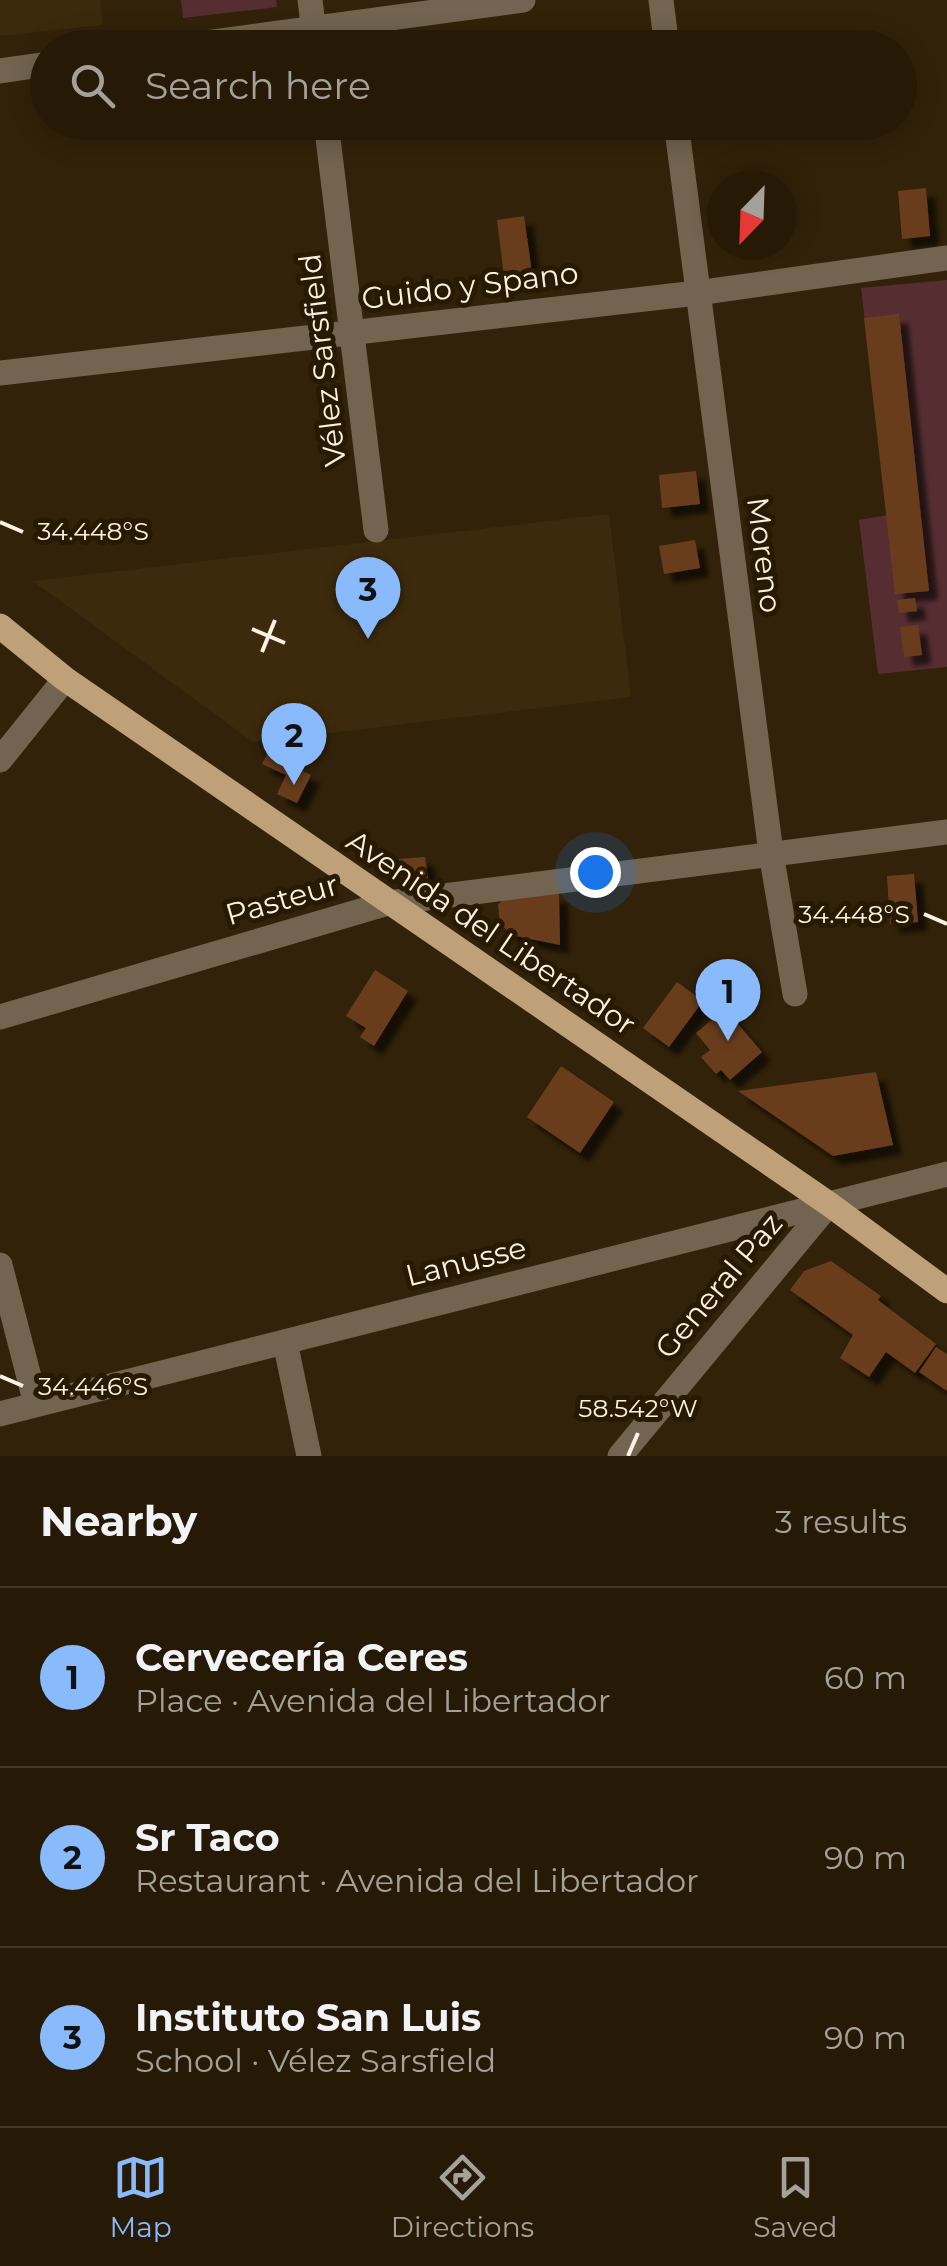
<!DOCTYPE html>
<html lang="en">
<head>
<meta charset="utf-8">
<style>
	:root { --surface:#261a07; --page:#322715; --text:#f1f3f6; --muted:#a4a19b; --line:#423828; --accent:#89bafc }
	body { margin:0; font-family:Montserrat,sans-serif; background:var(--page); color:var(--text) }
	.compass { position:absolute; left:707px; top:170px; width:90px; height:90px; border-radius:50%; background:var(--surface); box-shadow:0 5px 25px #0003; rotate:203deg }
	.you { position:absolute; left:595px; top:872px; width:35px; height:35px; margin:-25px; border:8px solid #fff; border-radius:50%; background:#1a73e8; box-shadow:0 0 0 15px #1a73e833 }
	.badge { display:grid; place-items:center; width:65px; height:65px; border-radius:50%; background:var(--accent); color:#111; font-size:32px; font-weight:700 }
	.pin { position:absolute; translate:-50% -82px; filter:drop-shadow(0 2px 5px #0008) }
	.pin::after { content:''; position:absolute; top:52px; width:35px; height:30px; background:inherit; clip-path:polygon(0 0,100% 0,50% 100%) }
	.list { margin:0; padding:0; list-style:none }
	h2 { display:flex; justify-content:space-between; align-items:center; height:130px; margin:0; padding:0 40px; font-size:42px }
	h2 small { font-size:32px; font-weight:400; color:var(--muted) }
	.list li { display:grid; grid-template-columns:65px 1fr auto; gap:30px; align-items:center; box-sizing:border-box; height:180px; padding:0 40px; border-top:2px solid var(--line) }
	.list b { display:block; font-size:38px; white-space:nowrap }
	.list p { margin:0; font-size:32px; white-space:nowrap; color:var(--muted) }
	.list em { font-size:32px; font-style:normal; color:var(--muted) }
	.icon { flex:none; width:55px; height:55px; fill:none; stroke:currentColor; stroke-width:2; stroke-linecap:round; stroke-linejoin:round }
	.map { position:relative; flex:none; width:947px; height:1456px; overflow:hidden }
	.search { position:absolute; background:var(--surface); box-shadow:0 5px 25px #0003; left:30px; right:30px; top:30px; height:110px; display:flex; align-items:center; gap:25px; box-sizing:border-box; padding:0 35px; border-radius:55px; color:var(--muted); font-size:38px }
	.sheet { height:670px; background:var(--surface) }
	nav { display:flex; justify-content:space-around; align-items:center; box-sizing:border-box; height:140px; border-top:2px solid var(--line); background:var(--surface); font-size:28px; color:var(--muted) }
	nav a { display:grid; justify-items:center; gap:5px }
	nav .on { color:var(--accent) }
	.map>svg:first-child { display:block }
	.built { fill:#3d2a0c }
	.green { fill:#562e31 }
	.building { fill:#693e1e; filter:url(#shadow) }
	.lines { fill:none; stroke-linecap:round; stroke-linejoin:round }
	.minor { stroke:#726450; stroke-width:25 }
	.major { stroke:#bea179; stroke-width:25 }
	.ticks { fill:none; stroke:#fcf1e3; stroke-width:4 }
	.labels { text-anchor:middle; stroke-width:10; stroke-linejoin:round; paint-order:stroke }
	.street-label { font-size:30px; fill:#fcf1e3; stroke:#281901 }
	.ticks-label { font-size:25px; text-anchor:middle; fill:#fcf1e3; stroke:#281901; stroke-width:10; stroke-linejoin:round; paint-order:stroke }
</style>
</head>
<body>
<div class="map">
<svg width="947" height="1456" viewBox="0 0 947 1456">
	<defs>
		<filter id="shadow"><feDropShadow dx="9" dy="9" stdDeviation="2.5" flood-color="#0009"/></filter>
	</defs>
	<rect width="100%" height="100%" fill="#322209"/>
	<g class="built">
		<path d="M0,0H100L103,25L0,36Z"/>
		<path d="M609,514L631,697L253,742L33,581Z"/>
	</g>
	<g class="green">
		<path d="M181,0H276L277,7L183,18Z"/>
		<path d="M947,280V667L878,674L859,520L888,515L861,288Z"/>
	</g>
	<g class="building">
		<path d="M926,188L930,236L902,239L898,191Z"/>
		<path d="M524,216L532,273L504,276L497,220Z"/>
		<path d="M899,314L929,591L895,594L864,318Z"/>
		<path d="M696,471L700,504L662,508L659,475Z"/>
		<path d="M695,540L700,568L664,574L659,546Z"/>
		<path d="M915,598L917,611L899,613L897,600Z"/>
		<path d="M918,625L922,655L904,657L900,627Z"/>
		<path d="M267,754L311,775L297,803L277,794L286,775L262,764Z"/>
		<path d="M425,857L429,886L402,888L399,859Z"/>
		<path d="M914,874L918,922L890,924L887,876Z"/>
		<path d="M559,894L560,945L511,935L500,923L498,905L506,896Z"/>
		<path d="M375,970L408,991L374,1046L360,1037L366,1028L346,1016Z"/>
		<path d="M677,982L703,1001L669,1047L643,1028Z"/>
		<path d="M725,1009L762,1052L730,1080L721,1070L716,1074L701,1057L710,1050L696,1033Z"/>
		<path d="M561,1066L614,1102L580,1153L527,1117Z"/>
		<path d="M876,1072L893,1145L833,1156L738,1091Z"/>
		<path d="M831,1261L881,1296L878,1300L936,1344L915,1373L886,1352L869,1377L840,1358L853,1335L790,1290L804,1271Z"/>
		<path d="M936,1347L947,1354V1391L919,1372Z"/>
	</g>
	<g class="lines">
		<g class="minor">
			<path d="M310,0L316,48"/>
			<path d="M661,0L667,48"/>
			<path d="M169,48L523,0"/>
			<path d="M0,71L48,64"/>
			<path d="M326,122L376,530"/>
			<path d="M676,122L771,853L795,994"/>
			<path d="M0,373L697,293L947,258"/>
			<path d="M0,760L65,679"/>
			<path d="M0,1017L388,903L947,832"/>
			<path d="M0,1265L36,1404"/>
			<path d="M285,1342L309,1456"/>
			<path d="M0,1414L947,1174"/>
			<path d="M620,1456L829,1204"/>
		</g>
		<path class="major" d="M0,626L65,679L829,1204L947,1291"/>
	</g>
	<path class="ticks" d="M0,522L23,532M252,629L285,643M262,652L275,620M924,914L947,924M0,1376L23,1386M628,1456L638,1433"/>
	<g class="labels">
		<g class="street-label">
			<text transform="translate(470 286) rotate(-7)" y="10">Guido y Spano</text>
			<text transform="translate(323 360) rotate(-97)" y="10">Vélez Sarsfield</text>
			<text transform="translate(764 555) rotate(83)" y="10">Moreno</text>
			<text transform="translate(282 900) rotate(-16)" y="10">Pasteur</text>
			<text transform="translate(491 933) rotate(34)" y="10">Avenida del Libertador</text>
			<text transform="translate(466 1262) rotate(-14)" y="10">Lanusse</text>
			<text transform="translate(719 1286) rotate(-50)" y="10">General Paz</text>
		</g>
	</g>
	<g class="ticks-label">
		<text x="93" y="540">34.448°S</text>
		<text x="854" y="923">34.448°S</text>
		<text x="93" y="1395">34.446°S</text>
		<text x="638" y="1417">58.542°W</text>
	</g>
</svg>
<svg class="compass" viewBox="-18 -18 36 36"><path d="M0-13l5 13h-10z" fill="#e53935"/><path d="M0 13l5-13h-10z" fill="#a4a19b"/></svg>
<div class="you"></div>
<div class="pin badge" style="left:728px;top:1041px">1</div>
<div class="pin badge" style="left:294px;top:785px">2</div>
<div class="pin badge" style="left:368px;top:639px">3</div>
<div class="search"><svg class="icon" aria-label="search" viewBox="0 0 24 24"><circle cx="10" cy="10" r="6"/><path d="M15 15l6 6"/></svg>Search here</div>
</div>
<section class="sheet">
<h2>Nearby<small>3 results</small></h2>
<ul class="list">
<li><span class="badge">1</span><div><b>Cervecería Ceres</b><p>Place · Avenida del Libertador</p></div><em>60 m</em></li>
<li><span class="badge">2</span><div><b>Sr Taco</b><p>Restaurant · Avenida del Libertador</p></div><em>90 m</em></li>
<li><span class="badge">3</span><div><b>Instituto San Luis</b><p>School · Vélez Sarsfield</p></div><em>90 m</em></li>
</ul>
</section>
<nav>
<a class="on"><svg class="icon" aria-label="map" viewBox="0 0 24 24"><path d="M3 6l6-2 6 2 6-2v14l-6 2-6-2-6 2zM9 4v14M15 6v14"/></svg>Map</a>
<a><svg class="icon" aria-label="directions" viewBox="0 0 24 24"><path d="M12 3l9 9-9 9-9-9zM9 14v-3h6M13 9l2 2-2 2"/></svg>Directions</a>
<a><svg class="icon" aria-label="saved" viewBox="0 0 24 24"><path d="M7 4h10v16l-5-4-5 4z"/></svg>Saved</a>
</nav>
</body>
</html>
